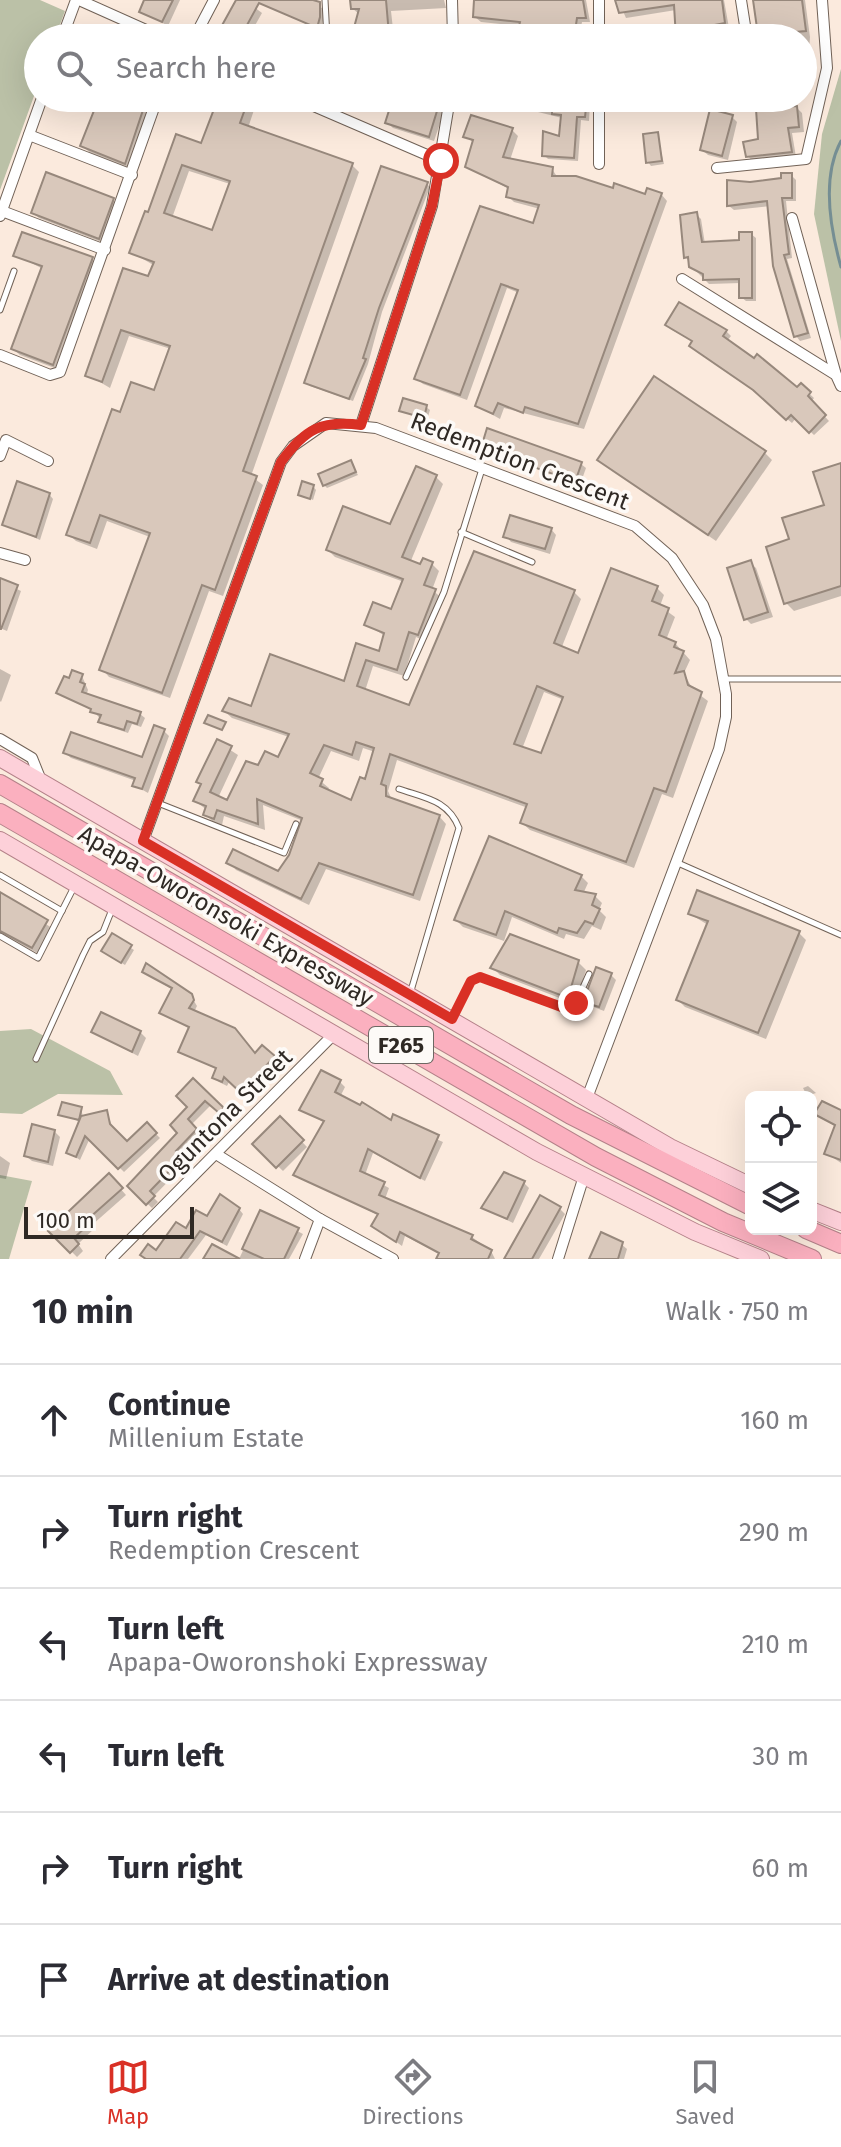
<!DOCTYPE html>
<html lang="en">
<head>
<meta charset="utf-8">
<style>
	:root { --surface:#fff; --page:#f7f7f7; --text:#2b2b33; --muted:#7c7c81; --line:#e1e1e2; --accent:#d93025 }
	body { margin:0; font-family:"Fira Sans",sans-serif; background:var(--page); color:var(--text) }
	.controls { position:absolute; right:24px; bottom:24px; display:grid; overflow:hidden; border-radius:12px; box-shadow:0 8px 32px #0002 }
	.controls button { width:72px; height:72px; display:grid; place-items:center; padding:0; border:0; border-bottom:2px solid var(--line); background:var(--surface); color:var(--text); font:40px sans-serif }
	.scale { position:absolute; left:24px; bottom:20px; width:170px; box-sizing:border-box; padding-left:8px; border:4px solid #2f2924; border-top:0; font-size:22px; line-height:28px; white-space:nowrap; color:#2f2924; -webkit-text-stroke:6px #fdfaf7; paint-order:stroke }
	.stop { position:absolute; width:24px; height:24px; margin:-18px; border:6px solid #d93025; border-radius:50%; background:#fff }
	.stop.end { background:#d93025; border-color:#fff; box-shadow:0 2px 8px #0008 }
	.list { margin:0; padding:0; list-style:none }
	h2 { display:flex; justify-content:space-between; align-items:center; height:104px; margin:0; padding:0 32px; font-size:34px }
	h2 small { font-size:26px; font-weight:400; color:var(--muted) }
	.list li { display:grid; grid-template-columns:52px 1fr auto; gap:24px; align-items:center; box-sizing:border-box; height:112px; padding:0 32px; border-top:2px solid var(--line) }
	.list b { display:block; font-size:30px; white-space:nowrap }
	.list p { margin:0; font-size:26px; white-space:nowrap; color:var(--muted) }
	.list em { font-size:26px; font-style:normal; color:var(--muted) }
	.icon { flex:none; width:44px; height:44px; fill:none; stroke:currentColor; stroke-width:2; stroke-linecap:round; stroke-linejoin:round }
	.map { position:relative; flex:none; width:841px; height:1259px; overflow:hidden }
	.search { position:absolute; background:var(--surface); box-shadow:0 8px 32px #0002; left:24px; right:24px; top:24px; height:88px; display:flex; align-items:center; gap:20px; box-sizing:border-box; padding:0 28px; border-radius:44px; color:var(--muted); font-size:30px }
	.sheet { height:776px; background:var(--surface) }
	nav { display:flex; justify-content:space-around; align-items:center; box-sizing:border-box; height:112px; border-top:2px solid var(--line); background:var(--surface); font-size:22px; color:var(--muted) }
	nav a { display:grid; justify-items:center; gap:4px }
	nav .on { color:var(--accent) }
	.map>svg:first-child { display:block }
	.green { fill:#bbc1a7 }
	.shadow { fill:#0003; fill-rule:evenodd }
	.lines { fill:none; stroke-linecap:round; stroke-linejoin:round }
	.stream { stroke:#758e93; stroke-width:3 }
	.building { fill:#d9c8bb; stroke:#97887c; stroke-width:2; fill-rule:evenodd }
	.service-casing { stroke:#716257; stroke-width:7 }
	.minor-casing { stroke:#716257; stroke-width:12 }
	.primary-casing { stroke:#b48189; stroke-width:18 }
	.motorway-casing { stroke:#b48189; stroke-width:20 }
	.service { stroke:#fff; stroke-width:5 }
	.minor { stroke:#fff; stroke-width:10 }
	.primary { stroke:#fdd0d9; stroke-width:16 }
	.motorway { stroke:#fbb0bf; stroke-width:18 }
	.route { stroke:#d93025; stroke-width:10 }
	.labels { text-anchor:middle; stroke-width:7; stroke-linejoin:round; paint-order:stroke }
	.shield { fill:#fdfaf7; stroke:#6d6863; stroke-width:2 }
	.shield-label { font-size:22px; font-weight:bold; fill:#2f2924 }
	.street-label { font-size:24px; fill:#2f2924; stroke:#fdfaf7 }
</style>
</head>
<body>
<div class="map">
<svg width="841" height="1259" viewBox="0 0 841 1259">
	<rect width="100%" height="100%" fill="#fbeadd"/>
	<g class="green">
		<path d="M0,0H40L65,11L55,38H38V85L0,190Z"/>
		<path d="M841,69V341L814,214L822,134Z"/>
		<path d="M31,1029L110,1071L123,1095L58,1094L22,1114L0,1113V1031Z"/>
		<path d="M0,1175L32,1181L9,1259H0Z"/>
	</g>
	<g class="shadow">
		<path d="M146,0H180L168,26L142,11Z"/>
		<path d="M238,0H245L262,13L248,38H219Z"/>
		<path d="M306,0L324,9L322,31L257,1Z"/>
		<path d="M352,0H444L446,8L391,11L394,38H358L354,34L360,15L352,8Z"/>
		<path d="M476,0H586L590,22H582L579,38H518L521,26L481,22L475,17Z"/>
		<path d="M618,0H724L729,28L713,31L715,38H673L677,34L676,10L626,18Z"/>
		<path d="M753,0H805L810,37L806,95H803V38H764Z"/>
		<path d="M101,98H157L132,170L90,153L83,146Z"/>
		<path d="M176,98H250L256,104L248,128L352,165L359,172L251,476L263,485L223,596L209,591L170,698L109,677L102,669L150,537L107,521L97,549L76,541L68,534L121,414L155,393L171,349L129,336L110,388L88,375L150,279L155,266L131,252L149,215L177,137L202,145L214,112ZM189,171L230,184L213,233L172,218Z"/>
		<path d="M340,98H363L360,105Z"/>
		<path d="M369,98L440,100L446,106L434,141L393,128L387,122L393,104Z"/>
		<path d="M527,98L586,99L590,103L589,121L581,120L578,161L548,159L544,155L561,139L562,118L530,110L526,106Z"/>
		<path d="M616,98H646L647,105L620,108Z"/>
		<path d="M797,108L802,113L804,132L792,133L796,157L753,162L748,156Z"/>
		<path d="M732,117L737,122L728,160L708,155L702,150Z"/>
		<path d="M512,130L518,136L510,160L552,169L558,178L646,196L661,194L667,201L584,429L504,408L500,419L477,406L519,293L507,288L467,400L423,384L416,378L534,226L540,209L514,202L508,196L509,189L467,166L474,143L466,136Z"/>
		<path d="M657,134L664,164L651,166L648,162Z"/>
		<path d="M792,176L796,180V201H786L792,258L787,259L811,338L800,341L796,336L770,206L734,210L729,206L751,184Z"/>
		<path d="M427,184L430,187L382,312L368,364L353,401L310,386L307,383Z"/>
		<path d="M112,199L118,205L104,243L39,218L33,213Z"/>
		<path d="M696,214L701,219L705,244L741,242L751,234L756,238V301H746L741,297V283L709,284L691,266L686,257Z"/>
		<path d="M16,255L91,258L98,265L60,370L20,355L13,349L43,269Z"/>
		<path d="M679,304L726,331L731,336L727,341L798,390L801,386L814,398L811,402L829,421L814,435L796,418L792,423L694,342L672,330L667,325Z"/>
		<path d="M426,407L430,410L427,420L401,410Z"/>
		<path d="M483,447L581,464L586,468L580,485Z"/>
		<path d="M765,453L772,460L716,541L599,460Z"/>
		<path d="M350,462L358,475L327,488L324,485Z"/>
		<path d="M841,465V596L794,611L786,603L768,548L792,540L827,506Z"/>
		<path d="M436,477L443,484L410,563L421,567L432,564L439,571L432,590L442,598L425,641L416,637L404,676L373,666L365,691L410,708L574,592L581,599L561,649L579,656L657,588L664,595L660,606L675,617L666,640L675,643L690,660L684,673L693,690L708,701L673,798L662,794L634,868L530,830L522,823L528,808L397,760L388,791L392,800L439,816L446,824L420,901L326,869L309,905L236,870L229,862L279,874L291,856L303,821L263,805L265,830L224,816L222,825L213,822L206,815L207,810L195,801L218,742L238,755L218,798L228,802L259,768L279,760L289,737L232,718L224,711L252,708L345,684L358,646L380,653L385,636L366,624L392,611L404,582L335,557L328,550L391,526ZM544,692L564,700L542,756L522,749ZM363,748L375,752L366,781L352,802L327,792L329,788L318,779L331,751L359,761Z"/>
		<path d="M313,486L316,490L313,500L300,494Z"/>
		<path d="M49,494L53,499L40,540L5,524Z"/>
		<path d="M551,529L556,535L550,554L511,542L506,536Z"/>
		<path d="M750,563L756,568L773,617L751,624L746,619Z"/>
		<path d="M0,581L21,591L7,631L0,628Z"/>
		<path d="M0,669L11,675L1,702L0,701Z"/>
		<path d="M82,676L88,690L86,696L140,714L145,718L141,727L132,724L128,733L105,725L93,710L59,693L70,680Z"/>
		<path d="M164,731L169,736L148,793L134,785L136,781L71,758L65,753L144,760Z"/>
		<path d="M581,876L588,883L583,894L595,896L602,903L599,910L606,917L601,930L592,926L584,939L566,934L564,939L512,917L504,941L463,927L456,920Z"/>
		<path d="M0,897L54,929L39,954L0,933Z"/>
		<path d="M690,914L799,933L806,940L766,1039L685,1007L678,1000L708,925Z"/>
		<path d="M112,936L134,950L125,965L107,954Z"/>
		<path d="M578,962L586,970L575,1004L500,975L493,968Z"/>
		<path d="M144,972L191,996L197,1006L194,1012L255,1055L263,1048L278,1063L247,1096L230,1080L227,1086L219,1082L214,1077L218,1070L181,1052L190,1029L162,1012L173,990Z"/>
		<path d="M611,975L616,980L604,1011L591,1006L586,1001Z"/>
		<path d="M93,1032H140L146,1038L138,1056Z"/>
		<path d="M194,1080L227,1114L224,1116L211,1105L191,1125L201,1135L179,1156L186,1163L153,1197L158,1202L152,1208L129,1186L180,1133L190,1107Z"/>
		<path d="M340,1082L345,1087L340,1097L443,1142L425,1181L373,1153L365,1175L389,1188L385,1199L472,1237L491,1251L495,1259H438L440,1254L405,1236L402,1246L374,1226L380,1216L296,1175L325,1123L302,1110Z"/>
		<path d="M808,1086L816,1093L807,1096L803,1088Z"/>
		<path d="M81,1108L83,1117L106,1112L114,1130L127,1143L147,1125L160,1138L124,1172L90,1138L80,1160L68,1152L81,1122L61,1114Z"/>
		<path d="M841,1112V1163L826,1153L836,1127L817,1114Z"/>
		<path d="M280,1119L307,1147L283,1171L255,1144Z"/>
		<path d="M54,1131L60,1137L53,1166L32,1161L26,1156Z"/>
		<path d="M0,1156L10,1163L6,1179L0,1178Z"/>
		<path d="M109,1176L126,1195L92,1225L95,1228L78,1244L83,1251L77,1257L51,1231Z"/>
		<path d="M524,1183L529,1188L513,1223L483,1208Z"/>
		<path d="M239,1209L243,1214L227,1246L206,1235L188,1259H143L208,1219Z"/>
		<path d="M560,1209L565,1214L539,1259H506Z"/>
		<path d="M261,1212L303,1234L289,1259H239Z"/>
		<path d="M621,1244L627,1249L624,1259H591Z"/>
	</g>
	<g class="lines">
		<path class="stream" d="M841,141C821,178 830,228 841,267"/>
	</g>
	<g class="building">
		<path d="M144,0H173L162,22L139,12Z"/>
		<path d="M236,0H313L320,2V17L317,28L259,3L240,38H215Z"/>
		<path d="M350,0H386L389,35H352L359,9H351Z"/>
		<path d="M474,0H583L586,18H577L574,38H516L520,22L473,17Z"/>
		<path d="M615,0H722L725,23L709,26L712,38H676L674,5L619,13Z"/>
		<path d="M753,0H802L806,31L758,35Z"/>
		<path d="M99,98H147L125,164L80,146Z"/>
		<path d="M187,98H249L240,123L353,163L243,471L257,476L215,590L202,585L162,693L99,670L150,533L100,515L90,543L66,535L112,409L120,412L131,382L154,390L170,346L121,330L102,382L85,376L123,268L148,276L154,262L129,253L145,211L148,212L176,134L201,143L214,109ZM182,165L230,181L212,230L164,213Z"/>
		<path d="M393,98H441L429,137L385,123Z"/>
		<path d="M525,98H587L585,117H577L574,158L542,156L543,131L559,136L561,115L552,114V110L524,107Z"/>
		<path d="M797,106L799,127L788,128L792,152L746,157L743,142L758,139L756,109Z"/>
		<path d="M710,109L733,115L722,156L700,150Z"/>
		<path d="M471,115L513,128L503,157L553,167L552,176H576L613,188L614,183L645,194L647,188L662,193L578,424L525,407L523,413L498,403L493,414L475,406L518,290L501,284L460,395L414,379L480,206L533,223L539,205L506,197L508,187L465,167L473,140L463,137Z"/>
		<path d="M658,132L662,161L646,163L643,134Z"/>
		<path d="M381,166L428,182L379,308L363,358L366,359L349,399L304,383Z"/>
		<path d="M46,172L114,198L99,239L31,213Z"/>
		<path d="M781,173H792V198H782L789,254L784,255L808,333L794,337L773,266L767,201L727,206V180L750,182L781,178Z"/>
		<path d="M697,212L702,242L739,240V232H752V298H739V279L703,280V274L689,267L688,257L684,258L680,215Z"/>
		<path d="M22,232L93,257L53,365L11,349L42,266L13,256Z"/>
		<path d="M679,302L727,330L723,336L754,358L757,354L797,387L801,383L811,392L808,396L826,415L809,433L791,415L786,420L753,390L689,346L692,341L665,325Z"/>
		<path d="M654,376L766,451L708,535L597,460Z"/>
		<path d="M403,398L427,405L424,418L399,411Z"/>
		<path d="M487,428L582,462L575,482L481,448Z"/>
		<path d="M351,460L356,472L323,486L318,474Z"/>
		<path d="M841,463V586L784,604L766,547L789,539L782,518L824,505L813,472Z"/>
		<path d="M416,466L437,475L402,557L420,564L423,558L433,562L424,585L436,589L418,635L409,632L397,670L366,660L357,686L409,705L474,551L575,590L554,643L578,653L611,568L658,586L652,601L669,608L659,635L676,642L674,647L684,651L675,673L684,671L688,685L702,692L666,792L654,788L626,862L520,823L527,804L390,754L381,784L386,786V796L440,815L413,895L319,863L301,899L226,863L233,849L278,871L289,855L302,818L257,799L258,824L217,810L214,819L203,815L206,806L193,801L201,784L196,782L217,739L232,746L210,792L227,800L246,761L258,765L265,751L278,757L289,734L222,711L229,698L251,706L270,654L344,681L356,643L379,651L384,633L364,625L373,602L391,609L403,579L326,550L343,506L390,524ZM537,686L563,697L541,753L514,744ZM356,742L374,748L365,779L360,777L351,800L320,786L323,779L310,773L324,745L352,755Z"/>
		<path d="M17,481L50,493L36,537L2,525Z"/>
		<path d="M302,481L314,485L310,499L298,495Z"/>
		<path d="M510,515L552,528L545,549L503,537Z"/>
		<path d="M751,560L768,612L744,620L727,568Z"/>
		<path d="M0,578L18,585L1,629H0Z"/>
		<path d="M72,670L83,674L80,682L85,684L82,692L141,712L137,724L127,721L124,730L98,722L101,715L90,712L91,709L56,693L64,676L69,678Z"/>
		<path d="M208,715L226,722L222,730L204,723Z"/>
		<path d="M154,725L165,729L142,789L132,786L135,778L63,753L71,732L142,757Z"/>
		<path d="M489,836L582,875L575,890L596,894L592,905L600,909L593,924L585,921L577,933L559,928L557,933L505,911L496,935L454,920Z"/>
		<path d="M697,890L800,931L758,1033L676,1000L708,921L688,914Z"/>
		<path d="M0,892L48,920L32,948L0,931Z"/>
		<path d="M112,933L132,945L121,963L101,951Z"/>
		<path d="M510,934L579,960L568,998L490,968Z"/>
		<path d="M146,963L192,994L194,1000L189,1008L235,1028L255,1053L262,1045L275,1056L241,1093L224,1077L222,1082L212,1078L216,1068L178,1052L189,1027L159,1013L172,988L142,972Z"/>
		<path d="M596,967L612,973L599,1007L583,1002Z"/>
		<path d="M101,1012L141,1031L132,1052L91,1032Z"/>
		<path d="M321,1070L341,1080L335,1092L360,1105L362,1102L391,1120L393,1114L439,1135L420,1178L368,1149L360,1171L385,1182L379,1195L473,1235L471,1239L492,1250L488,1259H436L439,1253L400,1232L396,1242L371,1226L378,1214L293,1175L324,1121L299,1110Z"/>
		<path d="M193,1078L224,1108L219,1113L205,1101L188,1119L197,1129L176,1151L183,1157L150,1191L155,1196L146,1205L127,1186L177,1133L170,1125L187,1107L176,1096Z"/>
		<path d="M822,1101L841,1110V1160L824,1154L835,1125L814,1114Z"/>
		<path d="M62,1102L82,1107L79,1120L58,1115Z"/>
		<path d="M107,1110L110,1124L127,1141L147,1122L157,1133L118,1169L85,1136L76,1157L66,1153L81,1116Z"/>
		<path d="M280,1116L304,1140L276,1168L252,1144Z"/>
		<path d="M32,1124L55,1130L48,1162L24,1156Z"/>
		<path d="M504,1172L525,1181L507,1219L481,1208Z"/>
		<path d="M109,1173L123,1188L88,1219L91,1222L74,1238L79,1244L70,1253L48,1231Z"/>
		<path d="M220,1194L240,1208L222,1242L200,1231L180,1259H146L140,1255L148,1244L156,1250L176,1222L186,1228L196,1210L207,1216Z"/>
		<path d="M540,1195L561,1207L532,1259H504Z"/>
		<path d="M260,1210L299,1228L284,1259H264L242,1249Z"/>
		<path d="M601,1232L623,1242L618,1259H589Z"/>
		<path d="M212,1244L240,1259H203Z"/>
	</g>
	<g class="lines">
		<g class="service-casing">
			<g id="service">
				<path d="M325,0L327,38"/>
				<path d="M0,310L14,271"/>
				<path d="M461,532L532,562"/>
				<path d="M406,677L444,592L482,469"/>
				<path d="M725,679H841"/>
				<path d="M399,789C425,798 448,800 459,828L410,994"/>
				<path d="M158,803L284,853L296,824"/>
				<path d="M678,863L841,935"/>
				<path d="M0,875L62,911"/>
				<path d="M0,936L38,958L75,885"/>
				<path d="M452,1018L471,981L480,977L567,1009L576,1003L589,974"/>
				<path d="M36,1059L83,955L90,941L103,932L113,907"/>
			</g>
		</g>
		<g class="minor-casing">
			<g id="minor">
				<path d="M79,0L164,38"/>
				<path d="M452,0L453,38"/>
				<path d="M599,0V38"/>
				<path d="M741,0L746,32"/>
				<path d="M62,38L76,0"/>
				<path d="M194,38L214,0"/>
				<path d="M295,98L441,161"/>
				<path d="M599,98V164"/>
				<path d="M29,135L132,175"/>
				<path d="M717,168L806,159L827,68L822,0"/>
				<path d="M2,211L105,250"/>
				<path d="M0,216L42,98"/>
				<path d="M792,218L836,375"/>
				<path d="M682,279L836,375L841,386"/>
				<path d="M0,355L50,375L60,372L156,102"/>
				<path d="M361,425L432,206L450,98"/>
				<path d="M0,456L6,440L48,461"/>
				<path d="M0,553L25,560"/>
				<path d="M0,739L32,758L42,783"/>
				<path d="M143,841L281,462L293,446L326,423L376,428L635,526L672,558L703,605L716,639L726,694V717L719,749L587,1098"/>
				<path d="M216,1154L320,1219L393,1259"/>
				<path d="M111,1259L334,1034"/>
				<path d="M305,1259L320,1219"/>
				<path d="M558,1259L584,1176"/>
			</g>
		</g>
		<g class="primary-casing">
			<g id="primary">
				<path d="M0,758L670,1147L751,1186"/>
				<path d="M0,840L537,1152L695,1232L761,1259"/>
				<path d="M811,1210L841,1222"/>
			</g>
		</g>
		<g class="motorway-casing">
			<g id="motorway">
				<path d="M0,784L571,1115L751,1206"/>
				<path d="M0,813L596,1157L723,1222L812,1259"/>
				<path d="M806,1229L841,1244"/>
			</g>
		</g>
		<use href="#service" class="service"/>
		<use href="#minor" class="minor"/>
		<use href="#primary" class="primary"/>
		<use href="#motorway" class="motorway"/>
	</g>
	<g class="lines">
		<path class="route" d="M441,161L432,206L361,425C321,420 305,429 281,462L143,841L452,1019L471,981L480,977L567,1009L576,1003"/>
	</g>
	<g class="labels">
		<rect class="shield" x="369" y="1027" width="64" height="36" rx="6"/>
		<g class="shield-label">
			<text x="401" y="1053">F265</text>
		</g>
		<g class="street-label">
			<text transform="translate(520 461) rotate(21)" y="8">Redemption Crescent</text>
			<text transform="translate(226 916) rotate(30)" y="8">Apapa-Oworonsoki Expressway</text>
			<text transform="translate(225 1116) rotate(-45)" y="8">Oguntona Street</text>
		</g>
	</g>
</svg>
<div class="controls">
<button><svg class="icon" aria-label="locate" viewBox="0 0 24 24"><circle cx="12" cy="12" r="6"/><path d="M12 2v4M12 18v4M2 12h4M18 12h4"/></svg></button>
<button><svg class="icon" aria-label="layers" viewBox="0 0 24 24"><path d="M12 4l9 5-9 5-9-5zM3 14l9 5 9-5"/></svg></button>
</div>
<div class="scale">100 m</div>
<div class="stop" style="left:441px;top:161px"></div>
<div class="stop end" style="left:576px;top:1003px"></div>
<div class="search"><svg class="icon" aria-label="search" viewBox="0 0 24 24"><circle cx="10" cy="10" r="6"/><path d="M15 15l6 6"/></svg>Search here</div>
</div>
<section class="sheet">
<h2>10 min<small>Walk · 750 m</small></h2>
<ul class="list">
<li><svg class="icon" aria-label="ahead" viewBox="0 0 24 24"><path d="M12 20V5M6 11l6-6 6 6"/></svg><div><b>Continue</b><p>Millenium Estate</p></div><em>160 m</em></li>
<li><svg class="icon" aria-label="right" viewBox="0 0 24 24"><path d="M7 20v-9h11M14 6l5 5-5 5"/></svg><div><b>Turn right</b><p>Redemption Crescent</p></div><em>290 m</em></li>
<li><svg class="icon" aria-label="left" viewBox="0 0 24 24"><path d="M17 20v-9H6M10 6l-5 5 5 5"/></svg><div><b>Turn left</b><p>Apapa-Oworonshoki Expressway</p></div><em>210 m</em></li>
<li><svg class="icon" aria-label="left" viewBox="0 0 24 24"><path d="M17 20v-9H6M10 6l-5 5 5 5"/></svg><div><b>Turn left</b></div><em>30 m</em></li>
<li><svg class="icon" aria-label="right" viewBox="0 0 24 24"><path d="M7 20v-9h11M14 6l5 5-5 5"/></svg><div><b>Turn right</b></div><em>60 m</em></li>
<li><svg class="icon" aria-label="arrive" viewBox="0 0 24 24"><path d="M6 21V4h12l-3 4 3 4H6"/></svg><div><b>Arrive at destination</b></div></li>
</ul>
</section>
<nav>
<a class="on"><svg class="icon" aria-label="map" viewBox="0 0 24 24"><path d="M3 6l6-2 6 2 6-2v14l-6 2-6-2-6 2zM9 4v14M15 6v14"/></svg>Map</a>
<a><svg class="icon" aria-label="directions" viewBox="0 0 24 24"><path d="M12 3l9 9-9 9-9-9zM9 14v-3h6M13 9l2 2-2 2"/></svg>Directions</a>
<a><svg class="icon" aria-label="saved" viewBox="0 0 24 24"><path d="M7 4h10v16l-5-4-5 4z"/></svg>Saved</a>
</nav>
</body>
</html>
